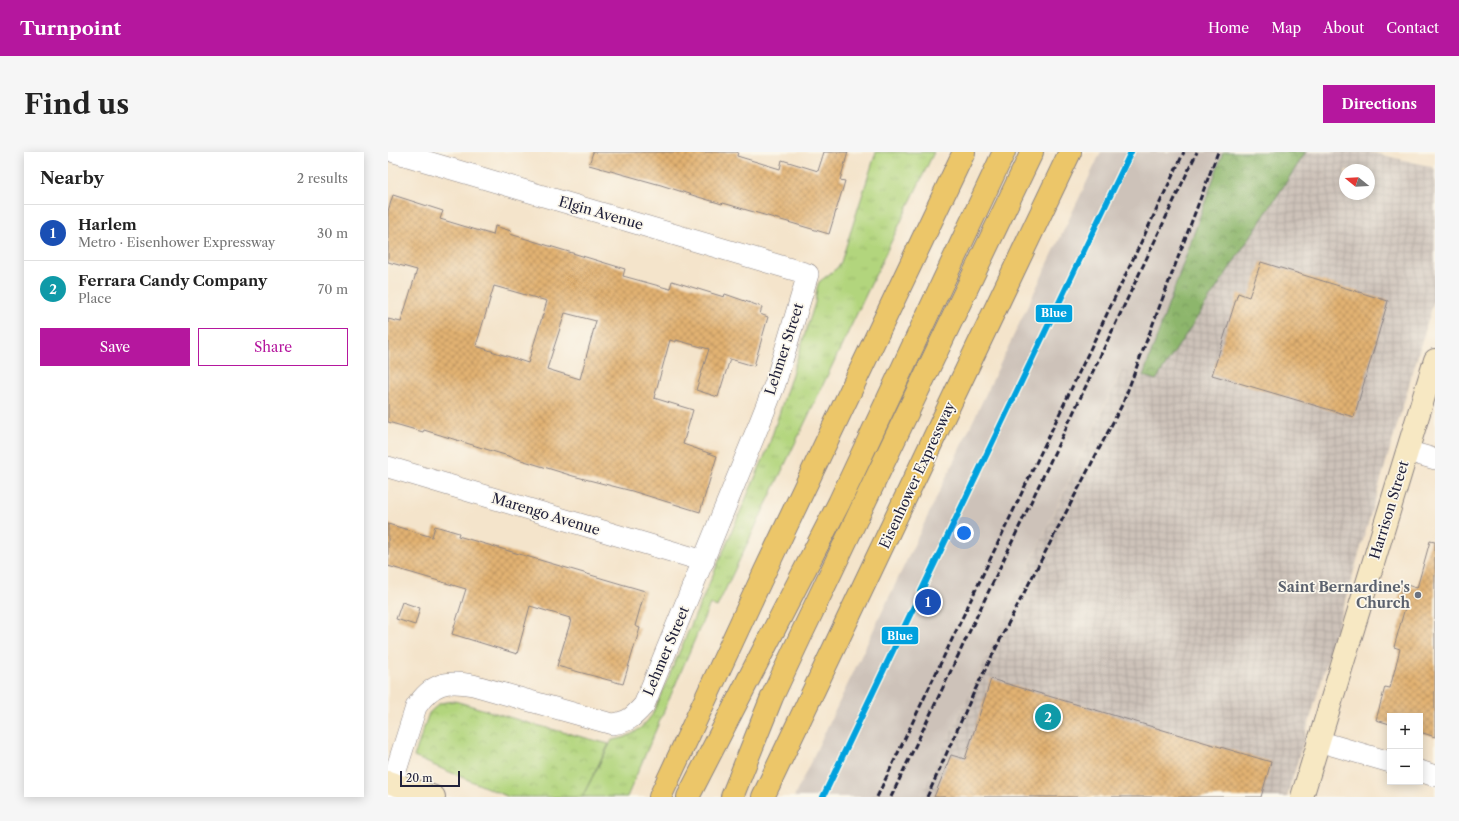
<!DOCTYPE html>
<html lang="en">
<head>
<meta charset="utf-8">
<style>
	:root { --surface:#fff; --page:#f6f6f6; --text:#222; --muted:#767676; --line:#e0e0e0; --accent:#b5179e }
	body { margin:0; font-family:"Libre Caslon Text",serif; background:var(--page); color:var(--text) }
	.controls { position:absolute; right:12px; bottom:12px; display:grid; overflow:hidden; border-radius:0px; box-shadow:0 2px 10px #0003 }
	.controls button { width:36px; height:36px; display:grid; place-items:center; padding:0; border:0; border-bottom:1px solid var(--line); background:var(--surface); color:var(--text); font:20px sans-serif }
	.compass { position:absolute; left:951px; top:12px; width:36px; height:36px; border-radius:50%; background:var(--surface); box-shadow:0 2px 10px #0003; rotate:288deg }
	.scale { position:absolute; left:12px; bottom:10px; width:60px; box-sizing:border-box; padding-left:4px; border:2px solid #22223b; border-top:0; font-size:11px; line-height:14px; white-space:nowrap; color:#22223b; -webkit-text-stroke:3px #fbf7ec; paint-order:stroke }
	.you { position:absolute; left:576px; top:381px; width:14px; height:14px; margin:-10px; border:3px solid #fff; border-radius:50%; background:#1a73e8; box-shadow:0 0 0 6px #1a73e833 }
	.badge { display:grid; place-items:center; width:26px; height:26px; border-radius:50%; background:var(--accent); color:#fff; font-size:13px; font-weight:700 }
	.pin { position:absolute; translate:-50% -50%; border:2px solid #fff; box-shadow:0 1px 4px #0006 }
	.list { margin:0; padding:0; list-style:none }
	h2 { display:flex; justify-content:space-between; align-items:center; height:52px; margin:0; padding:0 16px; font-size:17px }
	h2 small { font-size:13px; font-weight:400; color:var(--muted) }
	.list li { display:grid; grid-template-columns:26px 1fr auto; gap:12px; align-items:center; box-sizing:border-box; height:56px; padding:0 16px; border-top:1px solid var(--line) }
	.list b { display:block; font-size:15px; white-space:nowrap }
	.list p { margin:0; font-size:13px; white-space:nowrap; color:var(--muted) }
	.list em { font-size:13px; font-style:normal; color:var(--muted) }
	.actions { display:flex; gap:8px; padding:12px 16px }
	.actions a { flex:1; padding:9px 0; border:1px solid var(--accent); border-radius:0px; text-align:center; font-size:14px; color:var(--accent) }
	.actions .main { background:var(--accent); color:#fff }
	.map { position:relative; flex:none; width:1047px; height:645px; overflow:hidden; border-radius:0px }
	header { display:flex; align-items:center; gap:24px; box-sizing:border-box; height:56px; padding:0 20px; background:var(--accent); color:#fff }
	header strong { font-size:19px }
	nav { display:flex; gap:22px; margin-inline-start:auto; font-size:14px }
	.intro { display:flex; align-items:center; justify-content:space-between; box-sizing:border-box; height:96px; padding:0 24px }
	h1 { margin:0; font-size:28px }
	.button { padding:10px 18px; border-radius:0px; background:var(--accent); color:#fff; font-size:14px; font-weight:700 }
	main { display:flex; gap:24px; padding:0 24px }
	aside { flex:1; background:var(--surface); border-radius:0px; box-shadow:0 2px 10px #0003 }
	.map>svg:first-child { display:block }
	.industrial { fill:url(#industrial-grid); fill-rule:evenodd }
	.railway { fill:#cdc2b9 }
	.grass { fill:url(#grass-tufts); stroke:#6a7c5c }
	.forest { fill:url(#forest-crowns); stroke:#586c54 }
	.park { fill:url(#park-crowns); stroke:#6a7c5c }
	.building { fill:url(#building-cross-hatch); fill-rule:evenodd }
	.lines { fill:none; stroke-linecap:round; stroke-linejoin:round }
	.street-casing { stroke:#8b8383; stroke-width:22 }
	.secondary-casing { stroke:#8b8383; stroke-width:24 }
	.highway-casing { stroke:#8b8383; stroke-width:24 }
	.street { stroke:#fff; stroke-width:21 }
	.secondary { stroke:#f7e8c3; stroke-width:22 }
	.highway { stroke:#ecc669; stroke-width:22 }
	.rail { stroke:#22223b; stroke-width:3; stroke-dasharray:6 3; stroke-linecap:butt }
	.metro-1-casing { stroke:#fbf7ec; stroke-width:9 }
	.metro-1 { stroke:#00a1de; stroke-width:6 }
	.worship-dot { fill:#6b7280; stroke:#fbf7ec; stroke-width:1.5 }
	.labels { text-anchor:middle; stroke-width:3.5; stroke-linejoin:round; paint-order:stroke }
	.street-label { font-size:14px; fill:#22223b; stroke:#fbf7ec }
	.worship-label { font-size:14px; font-weight:bold; fill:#5b616d; stroke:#fbf7ec; text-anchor:end }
	.line-badge { stroke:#fbf7ec; stroke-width:1.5 }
	.badge-label { font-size:11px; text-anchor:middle; font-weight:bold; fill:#fff }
</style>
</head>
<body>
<header>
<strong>Turnpoint</strong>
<nav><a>Home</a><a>Map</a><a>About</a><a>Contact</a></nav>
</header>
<div class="intro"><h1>Find us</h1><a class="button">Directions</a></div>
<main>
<aside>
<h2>Nearby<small>2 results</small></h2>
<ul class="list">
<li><span class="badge" style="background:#1a4fb4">1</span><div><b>Harlem</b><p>Metro · Eisenhower Expressway</p></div><em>30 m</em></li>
<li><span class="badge" style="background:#0f9aa8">2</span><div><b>Ferrara Candy Company</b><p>Place</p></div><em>70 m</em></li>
</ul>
<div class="actions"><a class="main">Save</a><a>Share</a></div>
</aside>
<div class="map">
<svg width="1047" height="645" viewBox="0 0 1047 645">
	<defs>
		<pattern id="industrial-grid" width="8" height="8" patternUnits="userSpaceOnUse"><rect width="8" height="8" fill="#cdc2b9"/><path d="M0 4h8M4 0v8" fill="none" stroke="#b0a6a0"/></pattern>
		<pattern id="grass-tufts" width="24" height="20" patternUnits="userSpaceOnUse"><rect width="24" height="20" fill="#b2d57d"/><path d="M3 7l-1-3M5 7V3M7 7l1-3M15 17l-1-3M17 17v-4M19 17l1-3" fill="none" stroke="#99b76d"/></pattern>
		<pattern id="forest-crowns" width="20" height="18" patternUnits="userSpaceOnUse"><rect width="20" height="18" fill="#8db66c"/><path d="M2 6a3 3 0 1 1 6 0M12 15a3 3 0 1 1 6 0" fill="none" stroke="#73945a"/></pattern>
		<pattern id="park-crowns" width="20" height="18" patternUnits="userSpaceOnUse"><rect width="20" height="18" fill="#b2d57d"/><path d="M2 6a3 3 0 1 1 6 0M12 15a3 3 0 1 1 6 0" fill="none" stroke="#99b76d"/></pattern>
		<pattern id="building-cross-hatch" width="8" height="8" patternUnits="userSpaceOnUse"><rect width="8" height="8" fill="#e2b272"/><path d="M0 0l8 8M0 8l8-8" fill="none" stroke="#b7905f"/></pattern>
	</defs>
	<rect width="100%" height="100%" fill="#fbf7ec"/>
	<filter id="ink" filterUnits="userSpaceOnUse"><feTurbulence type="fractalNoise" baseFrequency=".025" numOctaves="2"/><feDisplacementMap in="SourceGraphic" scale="8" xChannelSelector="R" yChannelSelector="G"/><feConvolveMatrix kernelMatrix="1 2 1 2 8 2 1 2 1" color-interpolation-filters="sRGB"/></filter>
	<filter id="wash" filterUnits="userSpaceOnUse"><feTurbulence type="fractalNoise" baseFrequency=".012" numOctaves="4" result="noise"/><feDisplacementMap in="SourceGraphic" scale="16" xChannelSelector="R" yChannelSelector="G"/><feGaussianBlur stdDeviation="0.9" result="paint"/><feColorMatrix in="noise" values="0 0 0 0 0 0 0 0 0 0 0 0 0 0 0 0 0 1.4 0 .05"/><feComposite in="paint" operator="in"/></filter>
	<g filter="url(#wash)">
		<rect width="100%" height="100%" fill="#f4e4cb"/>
		<path class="industrial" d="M918,0H982L1041,14L1047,17V145L899,645H532L734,217L768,227ZM957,18H981V42H957Z"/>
		<path class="railway" d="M713,0H918L768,228L733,218L532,645H406Z"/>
		<path class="grass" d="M488,0H546L329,455L322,452L239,645H194L224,588C242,586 253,578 264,563L380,296L427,151L429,136L431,130L449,116L453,110Z"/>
		<path class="forest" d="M835,0H918L768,228L755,224Z"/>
		<path class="park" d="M67,549L144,572L221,592L194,645H121L26,605L41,561L52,551Z"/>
		<g id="blocks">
			<g class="building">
				<path d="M205,0H350L349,4L392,17L394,8L430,19L436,0H460L452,28L457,29L441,82L335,51L334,52L307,44L273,33L201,13Z"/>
				<path d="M5,43L55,59L52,67L105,83L107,74L123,79L122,82L237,117L235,124L282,137L284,129L336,145L337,142L374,155L372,162L380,165L366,214L342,207L330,245L308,238L321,197L288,188V190L282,188L266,246L305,258L295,292L329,304L312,360L244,339L185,324L36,278L35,280L0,270V167L13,170L29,118L0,110V59ZM106,134L159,149L140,211L88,194ZM177,161L208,169L192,227L159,217Z"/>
				<path d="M873,110L1000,149L966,265L824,223L850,141L861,145Z"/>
				<path d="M0,372L44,385L47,374L71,381L70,384L257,439L247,474L252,476L235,532L169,514L183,468H181L182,466L142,454L129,502L64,482L78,437L0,414Z"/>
				<path d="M1042,389L1047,390V585L1032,580V564H1002V572L988,568L997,535L1002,536L1012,497L1006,495L1018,452L1010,449L1015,432L1029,436Z"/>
				<path d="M14,450L32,456L27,473L8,467Z"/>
				<path d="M603,527L883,610L873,645H546L563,603L577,607Z"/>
			</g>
		</g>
	</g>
	<g filter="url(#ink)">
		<use href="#blocks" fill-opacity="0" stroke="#8b8383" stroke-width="1"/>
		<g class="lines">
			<g class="street-casing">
				<g id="street">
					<path d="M1019,299L1047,307"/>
					<path d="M0,315L316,409"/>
					<path d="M930,589L1002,610"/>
					<path d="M1032,619L1047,624"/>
					<path d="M0,644L28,555C44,531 58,528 85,533L224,572C241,570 245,565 256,553L372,270L387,232L420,122L6,0"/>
				</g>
			</g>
			<g class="secondary-casing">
				<g id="secondary">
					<path d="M0,630L46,645"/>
					<path d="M914,645L1047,208"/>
				</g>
			</g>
			<g class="highway-casing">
				<g id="highway">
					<path d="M272,645L377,419L576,0"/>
					<path d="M300,645L451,351L616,0"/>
					<path d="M344,645L384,545L414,481L644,0"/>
					<path d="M375,645L682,0"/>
				</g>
			</g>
			<use href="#street" class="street"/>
			<use href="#secondary" class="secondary"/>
			<use href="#highway" class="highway"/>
			<g class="rail">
				<path d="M489,645L796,0"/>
				<path d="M503,645L809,0"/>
				<path d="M539,645L587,538L625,462L735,251L830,0"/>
			</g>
			<g class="metro-1-casing">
				<path id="metro-1" d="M435,645L743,0"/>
			</g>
			<use href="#metro-1" class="metro-1"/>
		</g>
	</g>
	<circle class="worship-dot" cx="1030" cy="443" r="4"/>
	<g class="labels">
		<g class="street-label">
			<text transform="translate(213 61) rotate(16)" y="5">Elgin Avenue</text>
			<text transform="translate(396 197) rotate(-72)" y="5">Lehmer Street</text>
			<text transform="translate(529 323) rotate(-65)" y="5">Eisenhower Expressway</text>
			<text transform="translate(1001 358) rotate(-73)" y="5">Harrison Street</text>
			<text transform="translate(158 362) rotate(17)" y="5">Marengo Avenue</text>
			<text transform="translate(278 499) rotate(-67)" y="5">Lehmer Street</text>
		</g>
		<g class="worship-label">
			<text x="1022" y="440">Saint Bernardine's<tspan x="1022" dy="16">Church</tspan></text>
		</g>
	</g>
	<g class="line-badge">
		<rect x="647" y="152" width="38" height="19" rx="4" fill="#00a1de"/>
		<rect x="493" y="474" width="38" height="19" rx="4" fill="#00a1de"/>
	</g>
	<g class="badge-label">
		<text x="666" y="165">Blue</text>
		<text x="512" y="488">Blue</text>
	</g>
</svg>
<div class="controls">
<button>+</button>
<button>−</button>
</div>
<svg class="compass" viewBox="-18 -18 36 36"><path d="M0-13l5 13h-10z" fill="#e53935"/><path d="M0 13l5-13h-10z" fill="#767676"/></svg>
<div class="scale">20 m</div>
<div class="you"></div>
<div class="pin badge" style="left:540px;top:450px;background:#1a4fb4">1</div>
<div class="pin badge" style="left:660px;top:565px;background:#0f9aa8">2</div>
</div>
</main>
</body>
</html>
